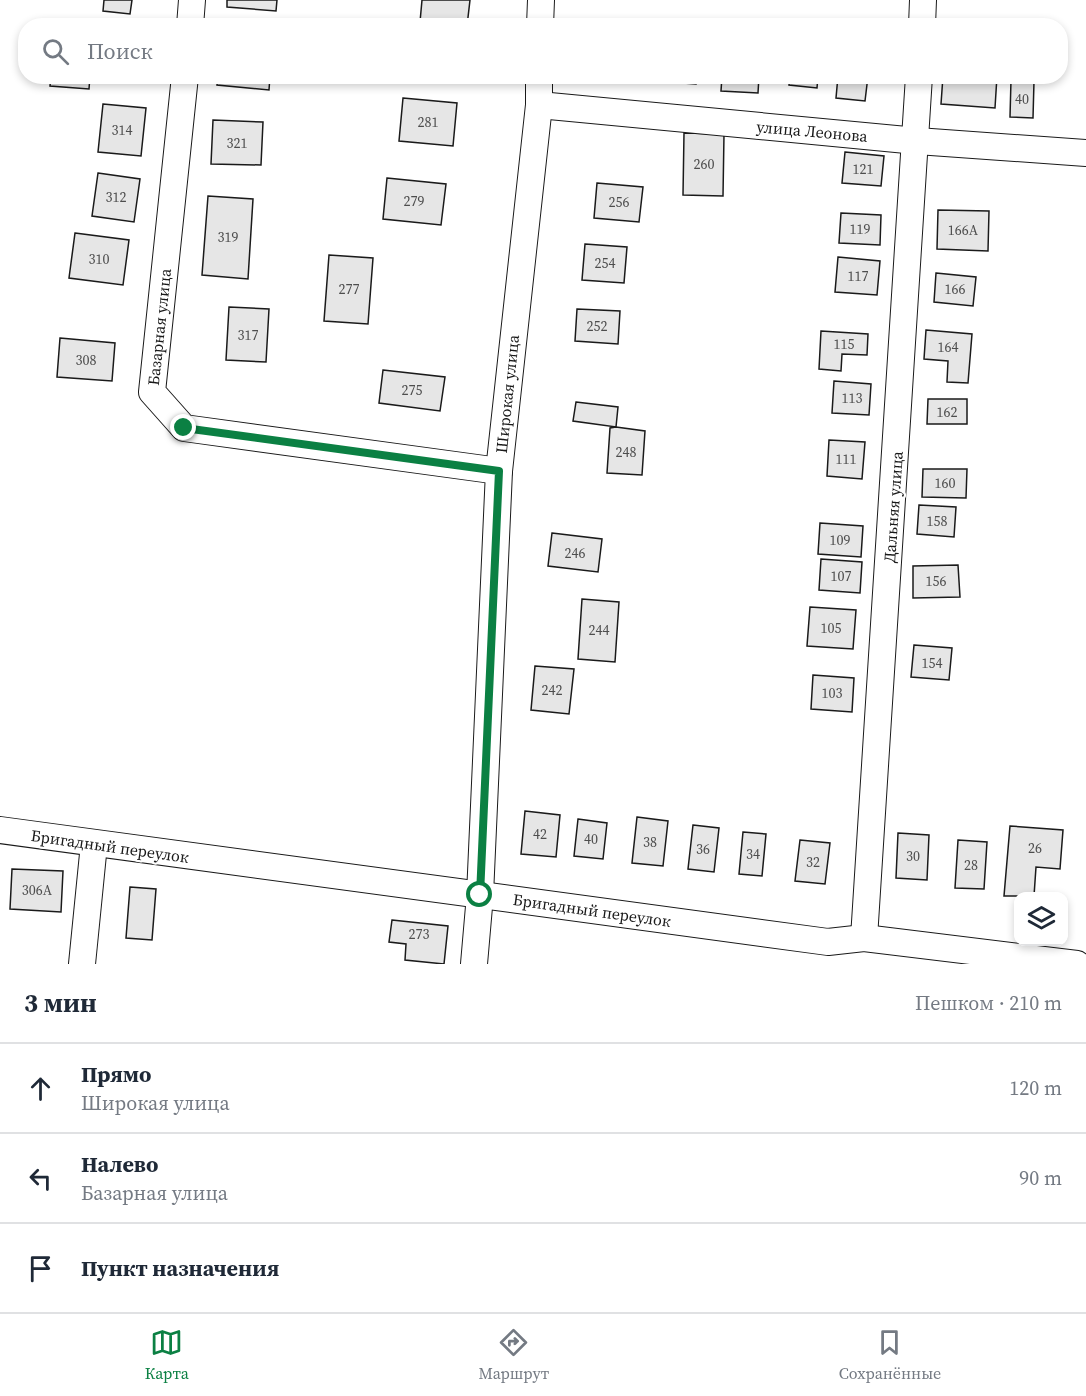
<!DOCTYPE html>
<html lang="ru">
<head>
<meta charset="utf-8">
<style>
	:root { --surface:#fff; --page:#f2f2f3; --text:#1f2937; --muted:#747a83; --line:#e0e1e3; --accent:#0b8043 }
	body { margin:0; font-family:"Source Serif 4",serif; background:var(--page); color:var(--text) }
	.controls { position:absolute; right:18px; bottom:18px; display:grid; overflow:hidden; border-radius:12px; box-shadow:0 3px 9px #0003 }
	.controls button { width:54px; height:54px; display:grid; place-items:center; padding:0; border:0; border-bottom:2px solid var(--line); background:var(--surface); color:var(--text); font:30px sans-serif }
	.stop { position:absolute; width:18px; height:18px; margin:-14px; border:4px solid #0b8043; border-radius:50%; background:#fff }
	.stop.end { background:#0b8043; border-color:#fff; box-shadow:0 2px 6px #0008 }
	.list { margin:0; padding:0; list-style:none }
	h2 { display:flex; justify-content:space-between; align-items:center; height:78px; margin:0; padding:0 24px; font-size:26px }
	h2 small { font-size:20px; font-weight:400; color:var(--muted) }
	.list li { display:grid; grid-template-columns:39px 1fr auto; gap:18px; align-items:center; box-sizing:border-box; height:90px; padding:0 24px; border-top:2px solid var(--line) }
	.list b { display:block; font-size:22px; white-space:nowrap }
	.list p { margin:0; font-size:20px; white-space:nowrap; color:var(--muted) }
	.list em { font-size:20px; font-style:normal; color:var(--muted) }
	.icon { flex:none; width:33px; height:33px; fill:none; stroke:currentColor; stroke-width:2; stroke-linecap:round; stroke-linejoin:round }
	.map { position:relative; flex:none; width:1086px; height:964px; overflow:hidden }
	.search { position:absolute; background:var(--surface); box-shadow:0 3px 9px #0003; left:18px; right:18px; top:18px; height:66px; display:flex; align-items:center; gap:15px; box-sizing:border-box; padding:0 21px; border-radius:24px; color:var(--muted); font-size:22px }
	.sheet { height:348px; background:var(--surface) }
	nav { display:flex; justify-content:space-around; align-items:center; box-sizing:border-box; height:84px; border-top:2px solid var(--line); background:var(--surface); font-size:16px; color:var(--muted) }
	nav a { display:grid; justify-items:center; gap:3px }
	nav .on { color:var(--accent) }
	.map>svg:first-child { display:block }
	.building { fill:#e6e6e6; stroke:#1a1a1a; stroke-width:1.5 }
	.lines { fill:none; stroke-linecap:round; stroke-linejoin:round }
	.minor-casing { stroke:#1a1a1a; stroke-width:28 }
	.minor { stroke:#fff; stroke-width:26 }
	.route { stroke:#0b8043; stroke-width:8 }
	.labels { text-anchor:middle; stroke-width:4.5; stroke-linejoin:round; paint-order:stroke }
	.number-label { font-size:14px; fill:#4d4d4d }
	.street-label { font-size:16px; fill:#1a1a1a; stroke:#fff }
</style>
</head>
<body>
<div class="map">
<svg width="1086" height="964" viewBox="0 0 1086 964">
	<rect width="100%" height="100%" fill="#fff"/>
	<g class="building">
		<path d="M104,0H132L130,14L103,11Z"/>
		<path d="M227,0H277L276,11L227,7Z"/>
		<path d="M422,0H470L467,26L420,22Z"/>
		<path d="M51,76H90L89,89L50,86Z"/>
		<path d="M218,76H270L269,90L217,85Z"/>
		<path d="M601,76H631V83L601,82Z"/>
		<path d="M670,76H696V84L669,82Z"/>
		<path d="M722,76H759L758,93L721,91Z"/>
		<path d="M790,76H818L817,88L789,85Z"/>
		<path d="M838,76H868L865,101L836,98Z"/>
		<path d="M943,76H997L995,108L941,104Z"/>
		<path d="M1011,80L1034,81L1033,118L1010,117Z"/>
		<path d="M403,98L457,103L453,146L399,141Z"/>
		<path d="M103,104L146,108L141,156L98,152Z"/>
		<path d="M213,120L263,122L261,165L211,164Z"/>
		<path d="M684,133L724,134L723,196L683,195Z"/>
		<path d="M845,152L884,156L881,186L842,183Z"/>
		<path d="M98,173L140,179L134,222L92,216Z"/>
		<path d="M387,178L446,184L441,225L383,219Z"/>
		<path d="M597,183L643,187L639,222L594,218Z"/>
		<path d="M208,196L253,199L248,279L202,275Z"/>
		<path d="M938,210L989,211L988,251L937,249Z"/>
		<path d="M841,213L881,215L880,245L839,243Z"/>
		<path d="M75,233L129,240L123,285L69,278Z"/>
		<path d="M585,244L627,247L624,283L582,280Z"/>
		<path d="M329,255L373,258L368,324L324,321Z"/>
		<path d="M838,257L880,261L877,295L835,292Z"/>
		<path d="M936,273L976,277L973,306L934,302Z"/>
		<path d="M229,307L269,309L266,362L226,360Z"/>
		<path d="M577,309L620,311L618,344L575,341Z"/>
		<path d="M926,330L972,334L968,383L947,382L948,361L924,359Z"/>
		<path d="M821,331L868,334L867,355L842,354L841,371L819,369Z"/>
		<path d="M60,338L115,343L112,381L57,377Z"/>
		<path d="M383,370L445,377L440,411L379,403Z"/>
		<path d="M834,381L871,384L869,415L832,413Z"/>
		<path d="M928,399H967V424H927Z"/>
		<path d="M576,402L618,407L616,427L573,421Z"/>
		<path d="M616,427L645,431L642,475L607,473L610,428Z"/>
		<path d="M829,440L865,442L862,479L827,476Z"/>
		<path d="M923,469H967L966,498L922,497Z"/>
		<path d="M919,505L956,507L954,537L917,534Z"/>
		<path d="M820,523L863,526L861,557L818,554Z"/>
		<path d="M552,533L602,539L598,572L548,566Z"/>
		<path d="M821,559L862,562L860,593L819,590Z"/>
		<path d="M958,565L960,597L913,598V566Z"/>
		<path d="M582,599L619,602L615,662L578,659Z"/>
		<path d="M810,607L856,610L853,649L807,646Z"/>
		<path d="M914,645L952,648L949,680L911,677Z"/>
		<path d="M535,666L574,669L569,714L531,710Z"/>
		<path d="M813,675L854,678L852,712L811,709Z"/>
		<path d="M525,811L560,815L556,857L521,854Z"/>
		<path d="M637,817L668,821L663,866L632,863Z"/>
		<path d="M578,819L607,823L603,859L574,856Z"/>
		<path d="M693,825L719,828L714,872L688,869Z"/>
		<path d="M1010,826L1063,830L1060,869L1036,867L1034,896H1004Z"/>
		<path d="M743,832L766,834L762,876L739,874Z"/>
		<path d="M898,833L929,835L927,880L896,878Z"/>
		<path d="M800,840L830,843L825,884L795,881Z"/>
		<path d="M958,840L987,842L984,889L955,888Z"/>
		<path d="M12,869L63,871L61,912L10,909Z"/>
		<path d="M130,887L156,889L152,940L126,938Z"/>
		<path d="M392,920L448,926L444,964L405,960L406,944L389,942Z"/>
	</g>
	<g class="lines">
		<g class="minor-casing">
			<g id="minor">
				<path d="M190,26L192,0"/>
				<path d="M540,26L541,0"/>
				<path d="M922,26L923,0"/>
				<path d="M185,76L152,392L184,428L499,471"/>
				<path d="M539,105L917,141L1086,153"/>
				<path d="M0,830L828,942L864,938L1077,964"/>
				<path d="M864,938L919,76"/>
				<path d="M82,964L94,844"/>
				<path d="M474,964L480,895L499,471L539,105V76"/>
			</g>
		</g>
		<use href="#minor" class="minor"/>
	</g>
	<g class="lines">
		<path class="route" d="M184,428L499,471L480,895"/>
	</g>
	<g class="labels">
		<g class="number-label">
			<text x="1022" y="104">40</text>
			<text x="428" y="127">281</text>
			<text x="122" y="135">314</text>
			<text x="237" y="148">321</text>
			<text x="704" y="169">260</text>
			<text x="863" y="174">121</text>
			<text x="116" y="202">312</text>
			<text x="414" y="206">279</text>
			<text x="619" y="207">256</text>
			<text x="860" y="234">119</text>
			<text x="963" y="235">166А</text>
			<text x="228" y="242">319</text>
			<text x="99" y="264">310</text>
			<text x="605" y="268">254</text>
			<text x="858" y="281">117</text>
			<text x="349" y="294">277</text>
			<text x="955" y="294">166</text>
			<text x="597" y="331">252</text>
			<text x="248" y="340">317</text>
			<text x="844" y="349">115</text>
			<text x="948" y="352">164</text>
			<text x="86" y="365">308</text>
			<text x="412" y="395">275</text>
			<text x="852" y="403">113</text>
			<text x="947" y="417">162</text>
			<text x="626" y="457">248</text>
			<text x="846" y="464">111</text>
			<text x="945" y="488">160</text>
			<text x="937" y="526">158</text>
			<text x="840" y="545">109</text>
			<text x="575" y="558">246</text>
			<text x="841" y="581">107</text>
			<text x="936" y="586">156</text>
			<text x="831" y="633">105</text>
			<text x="599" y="635">244</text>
			<text x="932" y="668">154</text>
			<text x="552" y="695">242</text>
			<text x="832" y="698">103</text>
			<text x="540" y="839">42</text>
			<text x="591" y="844">40</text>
			<text x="650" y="847">38</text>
			<text x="1035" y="853">26</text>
			<text x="703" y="854">36</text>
			<text x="753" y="859">34</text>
			<text x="913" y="861">30</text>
			<text x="813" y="867">32</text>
			<text x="971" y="870">28</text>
			<text x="37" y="895">306А</text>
			<text x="419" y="939">273</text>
		</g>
		<g class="street-label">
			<text transform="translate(812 131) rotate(5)" y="6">улица Леонова</text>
			<text transform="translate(159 327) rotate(-84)" y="6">Базарная улица</text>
			<text transform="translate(507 394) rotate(-84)" y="6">Широкая улица</text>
			<text transform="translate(893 507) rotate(-86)" y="6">Дальняя улица</text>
			<text transform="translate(110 846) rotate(8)" y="6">Бригадный переулок</text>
			<text transform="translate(592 910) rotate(8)" y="6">Бригадный переулок</text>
		</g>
	</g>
</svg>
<div class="controls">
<button><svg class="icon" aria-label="layers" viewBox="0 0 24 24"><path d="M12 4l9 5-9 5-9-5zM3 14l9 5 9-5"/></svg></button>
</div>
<div class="stop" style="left:480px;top:895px"></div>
<div class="stop end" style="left:184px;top:428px"></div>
<div class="search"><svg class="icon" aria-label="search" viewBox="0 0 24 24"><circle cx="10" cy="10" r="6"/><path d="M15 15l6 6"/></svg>Поиск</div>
</div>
<section class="sheet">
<h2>3 мин<small>Пешком · 210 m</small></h2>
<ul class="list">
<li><svg class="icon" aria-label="ahead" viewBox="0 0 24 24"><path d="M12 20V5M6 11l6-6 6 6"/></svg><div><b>Прямо</b><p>Широкая улица</p></div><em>120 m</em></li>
<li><svg class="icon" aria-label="left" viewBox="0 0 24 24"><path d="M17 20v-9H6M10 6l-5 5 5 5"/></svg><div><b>Налево</b><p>Базарная улица</p></div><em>90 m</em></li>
<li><svg class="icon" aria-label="arrive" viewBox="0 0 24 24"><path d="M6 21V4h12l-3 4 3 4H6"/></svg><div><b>Пункт назначения</b></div></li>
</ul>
</section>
<nav>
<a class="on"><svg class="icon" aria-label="map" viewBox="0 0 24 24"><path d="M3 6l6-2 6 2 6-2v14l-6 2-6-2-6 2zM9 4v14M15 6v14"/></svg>Карта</a>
<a><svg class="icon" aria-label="directions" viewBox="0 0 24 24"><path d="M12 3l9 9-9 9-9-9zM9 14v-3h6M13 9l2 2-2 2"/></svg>Маршрут</a>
<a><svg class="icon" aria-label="saved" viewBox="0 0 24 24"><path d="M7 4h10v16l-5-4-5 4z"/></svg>Сохранённые</a>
</nav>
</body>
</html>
